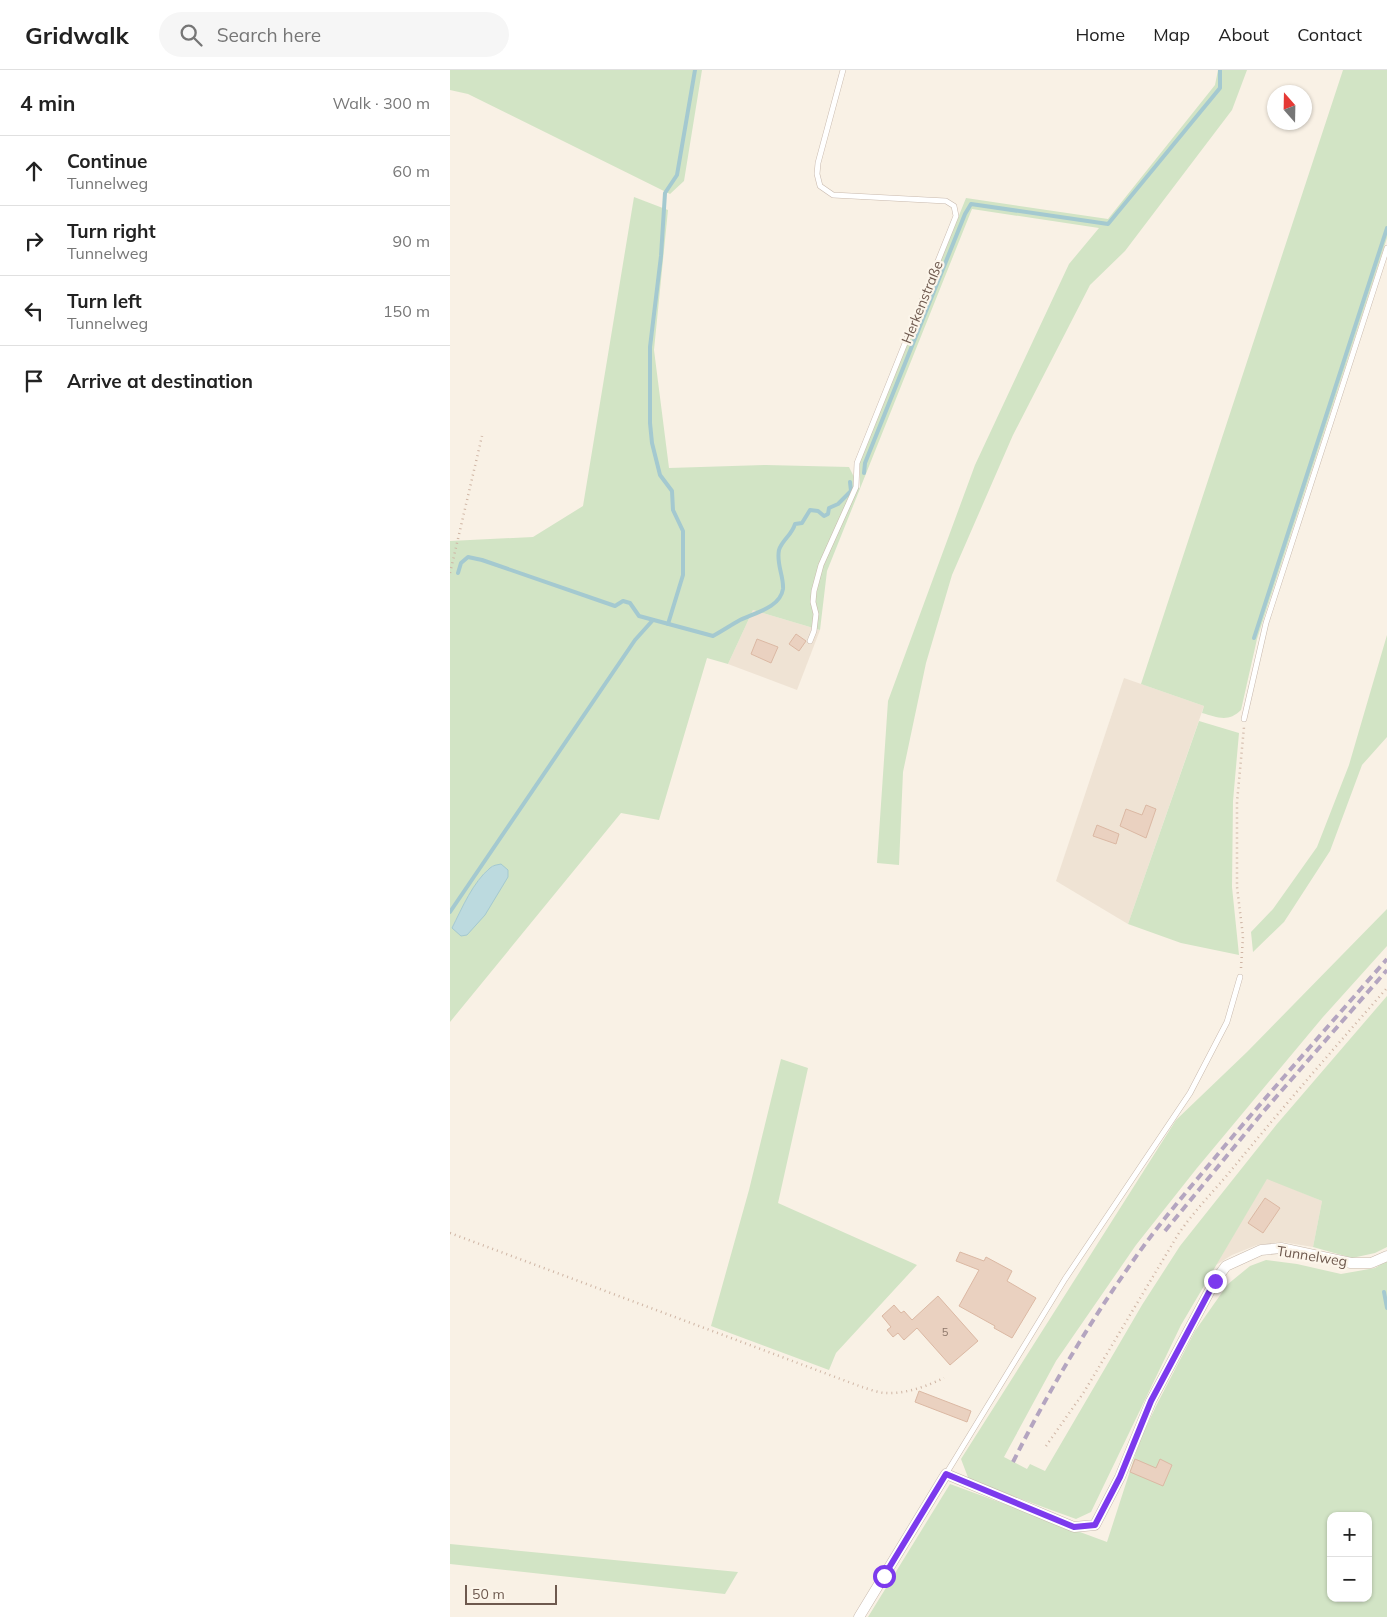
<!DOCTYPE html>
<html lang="en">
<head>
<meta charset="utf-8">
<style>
	:root { --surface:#fff; --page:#f6f6f6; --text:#222; --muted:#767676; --line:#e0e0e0 }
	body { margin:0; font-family:Mulish,sans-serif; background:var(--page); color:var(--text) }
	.controls { position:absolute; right:15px; bottom:15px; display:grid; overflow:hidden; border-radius:10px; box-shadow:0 1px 4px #0004 }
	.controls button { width:45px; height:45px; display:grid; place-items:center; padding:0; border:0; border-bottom:1px solid var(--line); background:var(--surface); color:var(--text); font:25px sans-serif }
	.compass { position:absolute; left:817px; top:15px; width:45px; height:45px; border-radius:50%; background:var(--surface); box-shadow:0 1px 4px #0004; rotate:340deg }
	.scale { position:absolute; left:15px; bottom:12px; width:92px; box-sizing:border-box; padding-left:5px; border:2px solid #6e594e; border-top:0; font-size:14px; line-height:18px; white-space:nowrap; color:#6e594e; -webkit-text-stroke:4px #fcf5ea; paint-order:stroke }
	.stop { position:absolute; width:15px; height:15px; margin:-11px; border:4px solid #7c3aed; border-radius:50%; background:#fff }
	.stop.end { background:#7c3aed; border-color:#fff; box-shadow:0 1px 5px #0008 }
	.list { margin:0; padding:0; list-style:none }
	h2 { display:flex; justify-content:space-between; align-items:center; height:65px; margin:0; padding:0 20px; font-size:21px }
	h2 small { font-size:16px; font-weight:400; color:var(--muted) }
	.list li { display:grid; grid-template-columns:32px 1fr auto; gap:15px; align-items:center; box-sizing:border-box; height:70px; padding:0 20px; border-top:1px solid var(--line) }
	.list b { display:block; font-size:19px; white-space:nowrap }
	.list p { margin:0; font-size:16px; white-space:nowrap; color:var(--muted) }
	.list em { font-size:16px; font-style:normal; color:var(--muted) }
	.icon { flex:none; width:28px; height:28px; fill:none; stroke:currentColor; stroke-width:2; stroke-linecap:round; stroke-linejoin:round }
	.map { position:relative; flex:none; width:937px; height:1547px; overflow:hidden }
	header { display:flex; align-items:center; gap:30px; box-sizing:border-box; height:70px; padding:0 25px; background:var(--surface); border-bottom:1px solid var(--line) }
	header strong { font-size:24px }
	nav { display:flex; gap:28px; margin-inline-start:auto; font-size:18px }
	.search { width:350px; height:45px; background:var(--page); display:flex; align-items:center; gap:12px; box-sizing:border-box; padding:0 18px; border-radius:28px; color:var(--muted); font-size:19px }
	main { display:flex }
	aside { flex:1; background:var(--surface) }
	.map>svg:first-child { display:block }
	.residential { fill:#efe3d4 }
	.green { fill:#d2e4c5; fill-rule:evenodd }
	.water { fill:#bcdadf; stroke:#a4c9d0 }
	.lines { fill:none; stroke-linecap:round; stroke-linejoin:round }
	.stream { stroke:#a4c9d0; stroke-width:4 }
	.building { fill:#ead1c0; stroke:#dbb8a3 }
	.lane-casing { stroke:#c8b9ad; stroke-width:6 }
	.street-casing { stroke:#c8b9ad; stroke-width:11 }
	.path { stroke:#cfb5a4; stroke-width:2.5; stroke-dasharray:1 4; stroke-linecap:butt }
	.lane { stroke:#fff; stroke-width:5 }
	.street { stroke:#fff; stroke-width:10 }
	.rail { stroke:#b4a5c0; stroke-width:4; stroke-dasharray:8 5; stroke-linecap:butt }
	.route { stroke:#7c3aed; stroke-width:6 }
	.labels { text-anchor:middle; stroke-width:4.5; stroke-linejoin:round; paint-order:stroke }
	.number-label { font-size:11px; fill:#8d776a }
	.street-label { font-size:14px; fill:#6e594e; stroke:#fcf5ea }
</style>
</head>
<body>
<header>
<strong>Gridwalk</strong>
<div class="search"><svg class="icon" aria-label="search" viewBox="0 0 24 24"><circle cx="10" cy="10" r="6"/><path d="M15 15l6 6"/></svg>Search here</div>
<nav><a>Home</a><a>Map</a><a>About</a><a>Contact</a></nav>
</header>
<main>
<aside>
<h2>4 min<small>Walk · 300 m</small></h2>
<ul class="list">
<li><svg class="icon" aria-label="ahead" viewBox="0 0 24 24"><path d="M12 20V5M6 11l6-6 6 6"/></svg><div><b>Continue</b><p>Tunnelweg</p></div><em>60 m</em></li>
<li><svg class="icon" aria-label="right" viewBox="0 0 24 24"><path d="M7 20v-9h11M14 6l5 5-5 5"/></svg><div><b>Turn right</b><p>Tunnelweg</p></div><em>90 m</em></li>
<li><svg class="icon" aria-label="left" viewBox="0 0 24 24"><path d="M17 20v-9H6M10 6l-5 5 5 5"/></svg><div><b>Turn left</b><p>Tunnelweg</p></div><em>150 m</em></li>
<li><svg class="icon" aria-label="arrive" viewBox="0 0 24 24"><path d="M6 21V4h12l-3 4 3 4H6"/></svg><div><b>Arrive at destination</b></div></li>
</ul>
</aside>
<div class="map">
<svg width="937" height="1547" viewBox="0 0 937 1547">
	<rect width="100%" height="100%" fill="#f9f1e5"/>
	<g class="residential">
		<path d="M303,540L370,560L347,620L278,594Z"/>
		<path d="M674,608L754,636L678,854L606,811Z"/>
		<path d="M817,1108L872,1131L863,1177L832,1172L807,1175L782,1185L766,1195Z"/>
	</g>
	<g class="green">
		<path d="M0,0H252L234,111L220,124L18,24L0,20Z"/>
		<path d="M768,0H797L782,40L675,181L640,215L563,365L502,505L476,593L453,702L449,795L427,793L438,631L525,395L619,194L649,158L522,139L377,501L370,560L303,540L278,594L257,588L209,750L171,743L0,952V471L83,467L133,436L184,127L218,140L204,280L219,398L316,395L399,397L410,419V392L516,128L658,149L765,15ZM44,795L2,858C11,839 27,805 44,795Z"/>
		<path d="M893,0H937V168L807,569L791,640C778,653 767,647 752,643L754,636L691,614Z"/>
		<path d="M937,565V667L912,695L880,781L834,852L803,882L801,862L823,839L867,777L899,695Z"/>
		<path d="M749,651L789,663L783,731L782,817L789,885L731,873L678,854Z"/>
		<path d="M937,839V876L873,947L747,1098L686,1175L606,1291L554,1387L577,1399L580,1394L595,1401L692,1235L730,1176L827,1054L937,926V1177L925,1183L902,1188L863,1177L872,1131L817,1109L731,1255L641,1442L626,1449L519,1410L511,1389L726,1050L797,982Z"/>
		<path d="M331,989L358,998L328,1133L467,1195L386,1283L379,1300L261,1256L299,1120Z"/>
		<path d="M816,1190L847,1194L891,1204L925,1198L937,1191V1547H418L500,1414L657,1472L690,1370L707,1334L745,1261L778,1214L800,1196ZM881,1446H918V1528H881Z"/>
		<path d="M0,1474L288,1502L275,1524L0,1494Z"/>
	</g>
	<path class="water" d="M51,794L58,800V807L35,845L17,865L11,866L2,858C12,838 23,812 40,798C43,795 47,795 51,794Z"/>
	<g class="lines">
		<g class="stream">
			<path d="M414,403L415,393L515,144L521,134L658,154L770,18V0"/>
			<path d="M8,503L11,493L18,487L32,490L165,536L173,531L180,533L189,546L263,566C272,561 281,555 290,550C304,543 330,538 333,519C334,506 326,494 329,480C332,470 342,465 345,454L352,453L360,440L368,441L374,446L378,444L379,438L388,434L401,421L400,412"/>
			<path d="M218,554L233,505V461L223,440L222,421L210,405L202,373L200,353V277L211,186L215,123L227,105L245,0"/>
			<path d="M804,568L937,158"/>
			<path d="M0,842L185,570L203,550"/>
			<path d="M934,1222L937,1238"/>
		</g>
	</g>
	<g class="building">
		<path d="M346,564L356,571L349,581L339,574Z"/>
		<path d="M307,569L328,577L321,593L301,584Z"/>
		<path d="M696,735L706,739L696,768L670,756L676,739L692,745Z"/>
		<path d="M647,755L669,764L666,774L643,766Z"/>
		<path d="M815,1128L830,1138L813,1163L798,1153Z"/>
		<path d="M510,1182L534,1191L536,1187L562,1201L557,1211L586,1228L562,1268L544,1258L545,1256L509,1236L529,1200L506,1191Z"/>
		<path d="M488,1226L528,1271L500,1295L467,1258L454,1270L448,1263L443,1267L437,1260L441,1257L432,1246L444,1235L451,1243L454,1241L462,1250Z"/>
		<path d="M469,1321L521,1341L517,1352L465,1332Z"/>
		<path d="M685,1389L706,1398L710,1389L722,1395L713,1416L680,1402Z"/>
	</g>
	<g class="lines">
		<g class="lane-casing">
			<g id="lane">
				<path d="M360,571L364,561L366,544L363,532L364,521L371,495L406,417L407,393L506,146L504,136L496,131L383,125L370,116L367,104L368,93L393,0"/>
				<path d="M794,649L816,553L937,178"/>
				<path d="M496,1404L615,1209L740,1023L777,952L790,907"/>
			</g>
		</g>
		<g class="street-casing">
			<path id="street" d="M409,1547L496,1404L624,1457L645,1455L670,1407L701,1331L765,1211L776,1196L811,1180L831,1178L901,1193H921L937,1186"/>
		</g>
		<g class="path">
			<path d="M0,503L32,366"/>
			<path d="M791,898L793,866L787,817V732L794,657"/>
			<path d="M0,1163L412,1317C419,1319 428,1323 436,1323C456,1324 477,1316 494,1308"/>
			<path d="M596,1376L634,1322L729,1163C745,1140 765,1120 783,1098C833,1037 885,977 937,918"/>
		</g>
		<use href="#lane" class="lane"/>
		<use href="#street" class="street"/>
		<g class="rail">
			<path d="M715,1161L813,1042L937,900"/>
			<path d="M563,1392C600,1318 642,1248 690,1181C716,1145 745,1112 773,1078C827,1014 882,952 937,889"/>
		</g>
	</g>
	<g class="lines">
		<path class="route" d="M434,1506L496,1404L624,1457L645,1455L670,1407L701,1331L765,1211"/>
	</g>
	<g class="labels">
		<g class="number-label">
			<text x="495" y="1266">5</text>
		</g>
		<g class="street-label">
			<text transform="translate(472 232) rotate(-68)" y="5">Herkenstraße</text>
			<text transform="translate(862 1186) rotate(9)" y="5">Tunnelweg</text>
		</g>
	</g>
</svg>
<div class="controls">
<button>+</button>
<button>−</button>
</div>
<svg class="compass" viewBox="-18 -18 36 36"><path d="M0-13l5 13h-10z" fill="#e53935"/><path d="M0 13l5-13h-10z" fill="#767676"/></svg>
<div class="scale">50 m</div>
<div class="stop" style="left:434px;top:1506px"></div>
<div class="stop end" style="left:765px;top:1211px"></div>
</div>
</main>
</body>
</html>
